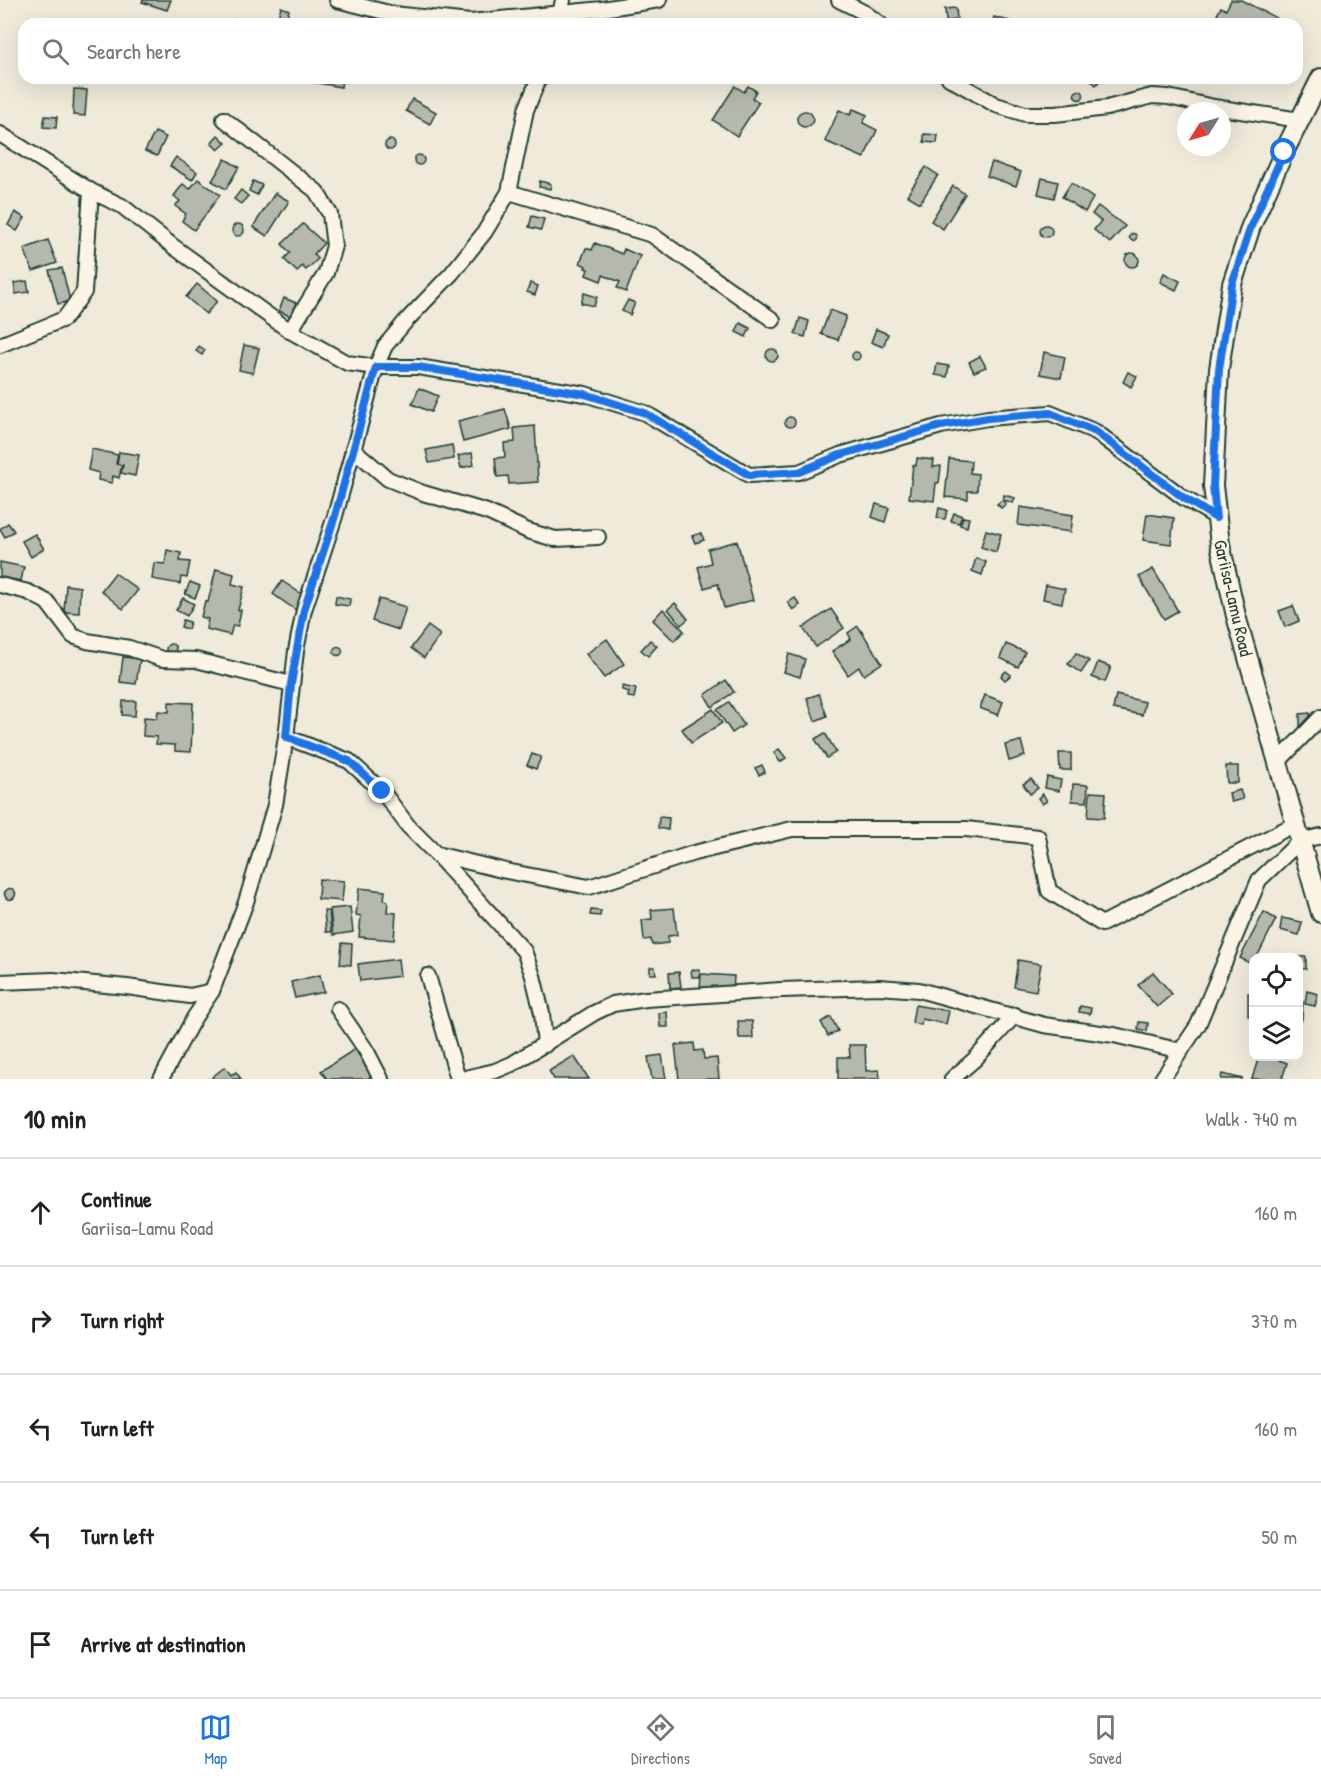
<!DOCTYPE html>
<html lang="en">
<head>
<meta charset="utf-8">
<style>
	:root { --surface:#fff; --page:#f2f2f2; --text:#222; --muted:#767676; --line:#e0e0e0; --accent:#1a73e8 }
	body { margin:0; font-family:"Patrick Hand",sans-serif; background:var(--page); color:var(--text) }
	.controls { position:absolute; right:18px; bottom:18px; display:grid; overflow:hidden; border-radius:12px; box-shadow:0 6px 24px #0002 }
	.controls button { width:54px; height:54px; display:grid; place-items:center; padding:0; border:0; border-bottom:2px solid var(--line); background:var(--surface); color:var(--text); font:30px sans-serif }
	.compass { position:absolute; left:1177px; top:102px; width:54px; height:54px; border-radius:50%; background:var(--surface); box-shadow:0 6px 24px #0002; rotate:233deg }
	.stop { position:absolute; width:18px; height:18px; margin:-14px; border:4px solid #1a73e8; border-radius:50%; background:#fff }
	.stop.end { background:#1a73e8; border-color:#fff; box-shadow:0 2px 6px #0008 }
	.list { margin:0; padding:0; list-style:none }
	h2 { display:flex; justify-content:space-between; align-items:center; height:78px; margin:0; padding:0 24px; font-size:26px }
	h2 small { font-size:20px; font-weight:400; color:var(--muted) }
	.list li { display:grid; grid-template-columns:39px 1fr auto; gap:18px; align-items:center; box-sizing:border-box; height:108px; padding:0 24px; border-top:2px solid var(--line) }
	.list b { display:block; font-size:22px; white-space:nowrap }
	.list p { margin:0; font-size:20px; white-space:nowrap; color:var(--muted) }
	.list em { font-size:20px; font-style:normal; color:var(--muted) }
	.icon { flex:none; width:33px; height:33px; fill:none; stroke:currentColor; stroke-width:2; stroke-linecap:round; stroke-linejoin:round }
	.map { position:relative; flex:none; width:1321px; height:1079px; overflow:hidden }
	.search { position:absolute; background:var(--surface); box-shadow:0 6px 24px #0002; left:18px; right:18px; top:18px; height:66px; display:flex; align-items:center; gap:15px; box-sizing:border-box; padding:0 21px; border-radius:18px; color:var(--muted); font-size:22px }
	.sheet { height:618px; background:var(--surface) }
	nav { display:flex; justify-content:space-around; align-items:center; box-sizing:border-box; height:84px; border-top:2px solid var(--line); background:var(--surface); font-size:16px; color:var(--muted) }
	nav a { display:grid; justify-items:center; gap:3px }
	nav .on { color:var(--accent) }
	.map>svg:first-child { display:block }
	.building { fill:#b5b9ad; stroke:#1f3d34; stroke-width:1.5 }
	.lines { fill:none; stroke-linecap:round; stroke-linejoin:round }
	.street-casing { stroke:#1f3d34; stroke-width:18 }
	.secondary-casing { stroke:#1f3d34; stroke-width:22 }
	.street { stroke:#fcf5e5; stroke-width:14 }
	.secondary { stroke:#fcf5e5; stroke-width:18 }
	.route { stroke:#1a73e8; stroke-width:8 }
	.labels { text-anchor:middle; stroke-width:4.5; stroke-linejoin:round; paint-order:stroke }
	.street-label { font-size:18px; fill:#1f3d34; stroke:#fcf5e5 }
</style>
</head>
<body>
<div class="map">
<svg width="1321" height="1079" viewBox="0 0 1321 1079">
	<rect width="100%" height="100%" fill="#efeada"/>
	<filter id="ink" filterUnits="userSpaceOnUse"><feTurbulence type="fractalNoise" baseFrequency=".0167" numOctaves="2"/><feDisplacementMap in="SourceGraphic" scale="12" xChannelSelector="R" yChannelSelector="G"/><feConvolveMatrix kernelMatrix="1 2 1 2 8 2 1 2 1" color-interpolation-filters="sRGB"/></filter>
	<g filter="url(#ink)">
		<g class="building">
			<path d="M143,0H171L167,10L142,2Z"/>
			<path d="M1231,0H1241L1280,20L1278,24H1235L1217,15L1221,7L1226,10Z"/>
			<path d="M281,7L289,10L286,19L278,17Z"/>
			<path d="M956,8L957,20L946,21L945,9Z"/>
			<path d="M994,17L1021,24H992Z"/>
			<path d="M233,19L242,22L241,24H231Z"/>
			<path d="M302,78H342L341,87L301,80Z"/>
			<path d="M1088,78H1102L1096,85Z"/>
			<path d="M735,86L744,92L748,86L756,91L752,98L759,102L737,136L713,120Z"/>
			<path d="M74,89L87,90L85,116L73,115Z"/>
			<circle cx="1079" cy="95" r="4.5"/>
			<path d="M412,99L436,112L430,124L406,111Z"/>
			<path d="M853,109L867,115L863,123L877,130L864,158L825,141L839,110L850,115Z"/>
			<circle cx="805" cy="119" r="8"/>
			<path d="M45,116L57,117L56,128L43,127Z"/>
			<path d="M155,132L166,137L157,156L145,151Z"/>
			<path d="M924,134L938,135L937,143L924,142Z"/>
			<path d="M218,135L226,143L218,150L211,143Z"/>
			<circle cx="390" cy="145" r="5"/>
			<circle cx="419" cy="160" r="5"/>
			<path d="M176,157L197,172L192,180L170,166Z"/>
			<path d="M225,159L239,167L226,189L212,181Z"/>
			<path d="M992,162L1021,172L1016,186L987,176Z"/>
			<path d="M926,167L938,175L920,203L907,195Z"/>
			<path d="M1042,178L1058,182L1054,198L1038,194Z"/>
			<path d="M198,179L220,195L194,230L182,221L186,214L175,206L180,201L174,196L183,184L190,189Z"/>
			<path d="M253,181L262,185L257,195L249,191Z"/>
			<path d="M540,181L551,184L550,189L539,187Z"/>
			<path d="M1071,183L1093,198L1085,212L1062,197Z"/>
			<path d="M953,186L965,194L943,229L931,221Z"/>
			<path d="M241,190L248,196L241,204L234,199Z"/>
			<path d="M275,193L289,201L267,236L253,227Z"/>
			<path d="M1098,206L1125,226L1110,243L1094,230L1101,221L1092,214Z"/>
			<path d="M15,212L25,218L17,231L8,225Z"/>
			<path d="M532,216L544,219L541,230L529,227Z"/>
			<circle cx="238" cy="230" r="6"/>
			<path d="M303,224L324,243L314,254L318,259L306,270L302,266L297,272L284,259L290,253L282,244Z"/>
			<circle cx="1046" cy="231" r="6"/>
			<circle cx="1133" cy="237" r="3.5"/>
			<path d="M48,240L57,263L33,271L24,249Z"/>
			<path d="M595,243L622,254L624,249L640,256L626,292L617,288L620,282L603,275L601,281L586,275L588,269L585,268L586,266L580,263L586,248L592,250Z"/>
			<circle cx="1132" cy="260" r="7"/>
			<path d="M62,268L70,301L58,304L49,270Z"/>
			<path d="M1164,273L1180,281L1176,290L1160,282Z"/>
			<path d="M27,281L29,292L16,294L14,283Z"/>
			<path d="M530,283L538,286L535,295L527,292Z"/>
			<path d="M197,284L217,301L206,314L186,297Z"/>
			<path d="M584,293L597,297L594,306L581,303Z"/>
			<path d="M284,298L296,303L290,316L279,311Z"/>
			<path d="M628,300L635,303L630,315L622,311Z"/>
			<path d="M830,310L846,316L838,340L821,334Z"/>
			<path d="M800,318L809,321L805,337L795,334Z"/>
			<path d="M740,323L750,328L746,337L736,332Z"/>
			<path d="M876,329L888,334L883,347L871,342Z"/>
			<path d="M244,345L259,348L253,373L239,370Z"/>
			<path d="M199,346L205,350L202,355L196,351Z"/>
			<circle cx="772" cy="355" r="6"/>
			<path d="M1044,352L1065,357L1061,378L1040,374Z"/>
			<circle cx="856" cy="356" r="4"/>
			<path d="M980,356L986,367L974,372L969,362Z"/>
			<path d="M937,364L949,366L947,377L935,375Z"/>
			<path d="M1128,372L1137,376L1131,387L1123,382Z"/>
			<path d="M419,388L438,396L431,412L412,404Z"/>
			<path d="M505,409L511,429L463,442L458,421Z"/>
			<circle cx="790" cy="422" r="5"/>
			<path d="M535,426L538,482L509,484L508,476L497,477L495,458L505,457L504,443L515,442L514,428Z"/>
			<path d="M452,445L454,459L429,463L426,450Z"/>
			<path d="M92,449L118,455L116,464L122,465L119,478L113,476L112,483L98,480L99,473L88,470Z"/>
			<path d="M119,452L139,455L135,476L121,473L123,465L117,464Z"/>
			<path d="M472,453L474,465L461,468L458,456Z"/>
			<path d="M917,458L934,460L933,467L941,466L939,483H936L934,501L909,498L913,465L916,466Z"/>
			<path d="M949,459L971,461L970,473L978,474L977,491H968V499L945,497Z"/>
			<path d="M1004,495L1015,498L1013,503L1003,500Z"/>
			<path d="M1002,500L1006,504L1001,508L997,504Z"/>
			<path d="M876,504L889,508L885,522L872,517Z"/>
			<path d="M1020,507L1073,515L1071,532L1018,525Z"/>
			<path d="M939,508L947,510L945,519L937,518Z"/>
			<path d="M954,513L962,516L959,523L951,521Z"/>
			<path d="M1147,514L1174,518L1171,544L1143,540Z"/>
			<path d="M963,517L969,518L967,527L960,525Z"/>
			<path d="M8,523L14,531L5,537L0,529Z"/>
			<path d="M986,530L1001,534L996,552L981,547Z"/>
			<path d="M701,533L704,540L695,543L692,536Z"/>
			<path d="M35,534L44,549L31,557L22,541Z"/>
			<path d="M737,541L753,600L724,608L718,584L704,588L698,567L711,563L708,549Z"/>
			<path d="M167,550L181,553L180,561L190,562L187,578L181,577L180,584L152,579L154,563L165,564Z"/>
			<path d="M976,558L986,562L982,575L972,571Z"/>
			<path d="M0,562L24,567L21,581L0,577Z"/>
			<path d="M216,569L234,574L232,584L244,587L238,610H241L238,626L233,625L230,635L206,629L208,619L201,617L205,601L208,602Z"/>
			<path d="M1153,569L1178,611L1164,619L1139,577Z"/>
			<path d="M115,573L138,590L123,609L101,591Z"/>
			<path d="M282,581L306,597L297,611L273,594Z"/>
			<path d="M190,582L200,586L195,598L185,594Z"/>
			<path d="M66,585L80,587L79,613L64,612Z"/>
			<path d="M1046,585L1065,589L1062,603L1043,599Z"/>
			<path d="M336,596L350,599L349,606L335,604Z"/>
			<path d="M183,598L194,604L187,616L176,610Z"/>
			<path d="M795,598L800,605L793,610L788,603Z"/>
			<path d="M379,599L406,607L399,630L372,621Z"/>
			<path d="M675,603L688,619L681,625L668,609Z"/>
			<path d="M1293,606L1299,621L1285,627L1279,611Z"/>
			<path d="M663,609L684,631L674,641L653,620Z"/>
			<path d="M831,609L844,628L816,647L803,628Z"/>
			<path d="M183,620L190,622L188,629L181,627Z"/>
			<path d="M428,626L440,635L424,658L411,648Z"/>
			<path d="M858,626L882,663L864,675L859,667L848,675L832,651L851,639L848,633Z"/>
			<path d="M607,639L624,664L604,678L586,654Z"/>
			<path d="M650,640L657,646L648,656L641,650Z"/>
			<path d="M1006,644L1025,652L1018,667L1000,658Z"/>
			<circle cx="171" cy="649" r="5"/>
			<circle cx="338" cy="651" r="4.5"/>
			<path d="M1076,653L1089,661L1081,673L1068,664Z"/>
			<path d="M789,654L805,659L800,677L784,672Z"/>
			<path d="M123,657L140,659L136,684L120,682Z"/>
			<path d="M1098,662L1111,667L1105,682L1092,677Z"/>
			<path d="M1006,671L1011,675L1005,680L1001,676Z"/>
			<path d="M726,680L734,692L712,707L705,695Z"/>
			<path d="M622,686L636,689L634,698L628,697L629,692L622,690Z"/>
			<path d="M819,694L827,716L815,721L807,698Z"/>
			<path d="M985,695L1003,702L998,715L980,708Z"/>
			<path d="M1116,695L1145,702L1142,715L1113,709Z"/>
			<path d="M123,701H136L135,716L122,715Z"/>
			<path d="M169,702L193,703L191,752L175,751V745L156,744L157,737L143,736L144,717L157,718L158,711L169,712Z"/>
			<path d="M729,702L744,725L732,733L717,710Z"/>
			<path d="M713,709L722,723L691,743L682,729Z"/>
			<path d="M1310,713L1311,725L1300,726V714Z"/>
			<path d="M825,733L836,752L827,758L815,739Z"/>
			<path d="M1021,741L1025,756L1009,761L1005,745Z"/>
			<path d="M779,749L786,758L780,762L774,753Z"/>
			<path d="M1059,753H1071V770H1060Z"/>
			<path d="M532,754L541,757L536,769L527,765Z"/>
			<path d="M762,765L765,772L759,775L755,768Z"/>
			<path d="M1226,766H1238V783H1227Z"/>
			<path d="M1047,777L1061,780L1059,791L1045,788Z"/>
			<path d="M1031,779L1038,788L1030,794L1023,784Z"/>
			<path d="M1073,784L1088,785L1087,802L1072,801Z"/>
			<path d="M1240,790L1243,799L1231,802L1229,793Z"/>
			<path d="M1090,792L1106,793L1104,818L1088,817Z"/>
			<path d="M1043,794L1047,801L1042,804L1038,798Z"/>
			<path d="M659,817L669,818L668,830L658,828Z"/>
			<path d="M319,879L344,881L342,901L318,899Z"/>
			<path d="M359,888L385,891L384,900L388,901L387,912L396,913L394,940L359,937L361,916L356,915Z"/>
			<circle cx="10" cy="894" r="5.5"/>
			<path d="M350,907L353,932L333,935L330,909Z"/>
			<path d="M674,908L677,935L668,936V943L652,945L651,939L644,940L642,920L652,919L651,910Z"/>
			<path d="M591,910L601,911L600,916L590,915Z"/>
			<path d="M324,911H329L331,932H326Z"/>
			<path d="M1264,912L1276,919L1257,957H1254L1253,965L1240,958Z"/>
			<path d="M1282,918L1302,922L1299,935L1280,930Z"/>
			<path d="M342,943L352,944L351,965L340,964Z"/>
			<rect x="1298" y="957" width="8" height="12"/>
			<path d="M398,959L400,976L360,981L358,964Z"/>
			<path d="M1018,960L1041,964L1036,991L1014,987Z"/>
			<path d="M650,967H655L656,974H650Z"/>
			<path d="M699,969L700,977H692L691,970Z"/>
			<path d="M679,972L681,987L670,988L669,973Z"/>
			<path d="M1153,972L1172,994L1157,1007L1138,985Z"/>
			<path d="M701,974L734,976L733,991L700,990Z"/>
			<path d="M320,975L324,992L295,998L291,982Z"/>
			<path d="M1307,991L1318,994L1315,1006L1305,1004Z"/>
			<rect x="1248" y="993" width="6" height="23"/>
			<path d="M1298,1002H1303L1302,1020H1298Z"/>
			<path d="M915,1005L949,1011L946,1024L922,1019L921,1025L912,1023Z"/>
			<path d="M1080,1006L1091,1008L1090,1014L1079,1012Z"/>
			<path d="M667,1012L668,1027H660L659,1013Z"/>
			<path d="M831,1017L838,1031L828,1036L821,1022Z"/>
			<path d="M738,1021H752L753,1038H739Z"/>
			<path d="M1139,1022L1148,1023L1147,1031L1138,1029Z"/>
			<path d="M694,1043L695,1051L703,1050L704,1059L717,1058L719,1079H679L675,1045Z"/>
			<path d="M849,1045H865L866,1071L879,1070L880,1079H838V1057H850Z"/>
			<path d="M355,1049L372,1076L367,1079H327L321,1071Z"/>
			<path d="M662,1055L666,1079H652L648,1057Z"/>
			<path d="M574,1056L589,1079H554L549,1071Z"/>
			<path d="M1259,1056H1268L1287,1063L1282,1079H1252Z"/>
			<path d="M225,1067L231,1075L236,1072L241,1079H214L212,1077Z"/>
			<path d="M1222,1074L1243,1079H1221Z"/>
		</g>
		<g class="lines">
			<g class="street-casing">
				<g id="street">
					<path d="M337,0L393,14L470,22L602,9L659,0"/>
					<path d="M839,0L865,13L880,24"/>
					<path d="M558,24L563,0"/>
					<path d="M949,78L996,105L1025,114H1055L1107,108L1152,96L1168,97L1214,107L1300,120"/>
					<path d="M224,119L316,191L330,214L334,246L326,273L290,331"/>
					<path d="M0,134L91,191L122,206L174,247L290,331L347,363L376,367H418L585,394L645,413L749,475L799,472L840,455L941,426L988,418L1050,413L1096,432L1184,498L1216,517"/>
					<path d="M509,192L652,235L773,320"/>
					<path d="M0,345L64,319L84,292L91,191"/>
					<path d="M353,449L388,479L423,493L487,512L528,531L555,539L598,537"/>
					<path d="M0,585L28,592L47,602L73,636L87,641L129,648L162,659L196,660L291,684"/>
					<path d="M286,737L349,761L382,791L408,826L436,854L506,871L589,887L694,853L792,829H966L1038,837L1049,891L1102,924L1295,824"/>
					<path d="M1277,763L1321,717"/>
					<path d="M437,855L524,951L533,976L542,1013L545,1045"/>
					<path d="M428,976L458,1079"/>
					<path d="M0,982L53,980L127,987L190,996L212,991"/>
					<path d="M338,1009L366,1050L381,1079"/>
					<path d="M161,1079L194,1018L212,991L246,902L275,805L286,737L296,651L304,610L335,516L376,367L385,346L405,322L452,273L484,233L509,192L526,110L539,78"/>
					<path d="M461,1079L495,1071L512,1064L594,1013L613,1004L646,999L781,990L879,987L919,990L1044,1025L1114,1035L1181,1051"/>
					<path d="M952,1079L975,1059L1015,1015"/>
					<path d="M1162,1079L1198,1025L1259,880L1300,841L1321,836"/>
				</g>
			</g>
			<g class="secondary-casing">
				<path id="secondary" d="M1321,78L1284,152L1251,226L1232,284L1219,369L1213,486L1220,544L1236,616L1321,913"/>
			</g>
			<use href="#street" class="street"/>
			<use href="#secondary" class="secondary"/>
		</g>
	</g>
	<g class="lines" filter="url(#ink)">
		<path class="route" d="M382,791L349,761L286,737L291,684L304,610L335,516L376,367H418L585,394L645,413L749,475L799,472L840,455L941,426L988,418L1050,413L1096,432L1184,498L1216,518L1213,486L1219,369L1232,284L1251,226L1284,152"/>
	</g>
	<g class="labels">
		<g class="street-label">
			<text transform="translate(1233 598) rotate(77)" y="6">Gariisa-Lamu Road</text>
		</g>
	</g>
</svg>
<div class="controls">
<button><svg class="icon" aria-label="locate" viewBox="0 0 24 24"><circle cx="12" cy="12" r="6"/><path d="M12 2v4M12 18v4M2 12h4M18 12h4"/></svg></button>
<button><svg class="icon" aria-label="layers" viewBox="0 0 24 24"><path d="M12 4l9 5-9 5-9-5zM3 14l9 5 9-5"/></svg></button>
</div>
<svg class="compass" viewBox="-18 -18 36 36"><path d="M0-13l5 13h-10z" fill="#e53935"/><path d="M0 13l5-13h-10z" fill="#767676"/></svg>
<div class="stop" style="left:1284px;top:152px"></div>
<div class="stop end" style="left:382px;top:791px"></div>
<div class="search"><svg class="icon" aria-label="search" viewBox="0 0 24 24"><circle cx="10" cy="10" r="6"/><path d="M15 15l6 6"/></svg>Search here</div>
</div>
<section class="sheet">
<h2>10 min<small>Walk · 740 m</small></h2>
<ul class="list">
<li><svg class="icon" aria-label="ahead" viewBox="0 0 24 24"><path d="M12 20V5M6 11l6-6 6 6"/></svg><div><b>Continue</b><p>Gariisa-Lamu Road</p></div><em>160 m</em></li>
<li><svg class="icon" aria-label="right" viewBox="0 0 24 24"><path d="M7 20v-9h11M14 6l5 5-5 5"/></svg><div><b>Turn right</b></div><em>370 m</em></li>
<li><svg class="icon" aria-label="left" viewBox="0 0 24 24"><path d="M17 20v-9H6M10 6l-5 5 5 5"/></svg><div><b>Turn left</b></div><em>160 m</em></li>
<li><svg class="icon" aria-label="left" viewBox="0 0 24 24"><path d="M17 20v-9H6M10 6l-5 5 5 5"/></svg><div><b>Turn left</b></div><em>50 m</em></li>
<li><svg class="icon" aria-label="arrive" viewBox="0 0 24 24"><path d="M6 21V4h12l-3 4 3 4H6"/></svg><div><b>Arrive at destination</b></div></li>
</ul>
</section>
<nav>
<a class="on"><svg class="icon" aria-label="map" viewBox="0 0 24 24"><path d="M3 6l6-2 6 2 6-2v14l-6 2-6-2-6 2zM9 4v14M15 6v14"/></svg>Map</a>
<a><svg class="icon" aria-label="directions" viewBox="0 0 24 24"><path d="M12 3l9 9-9 9-9-9zM9 14v-3h6M13 9l2 2-2 2"/></svg>Directions</a>
<a><svg class="icon" aria-label="saved" viewBox="0 0 24 24"><path d="M7 4h10v16l-5-4-5 4z"/></svg>Saved</a>
</nav>
</body>
</html>
